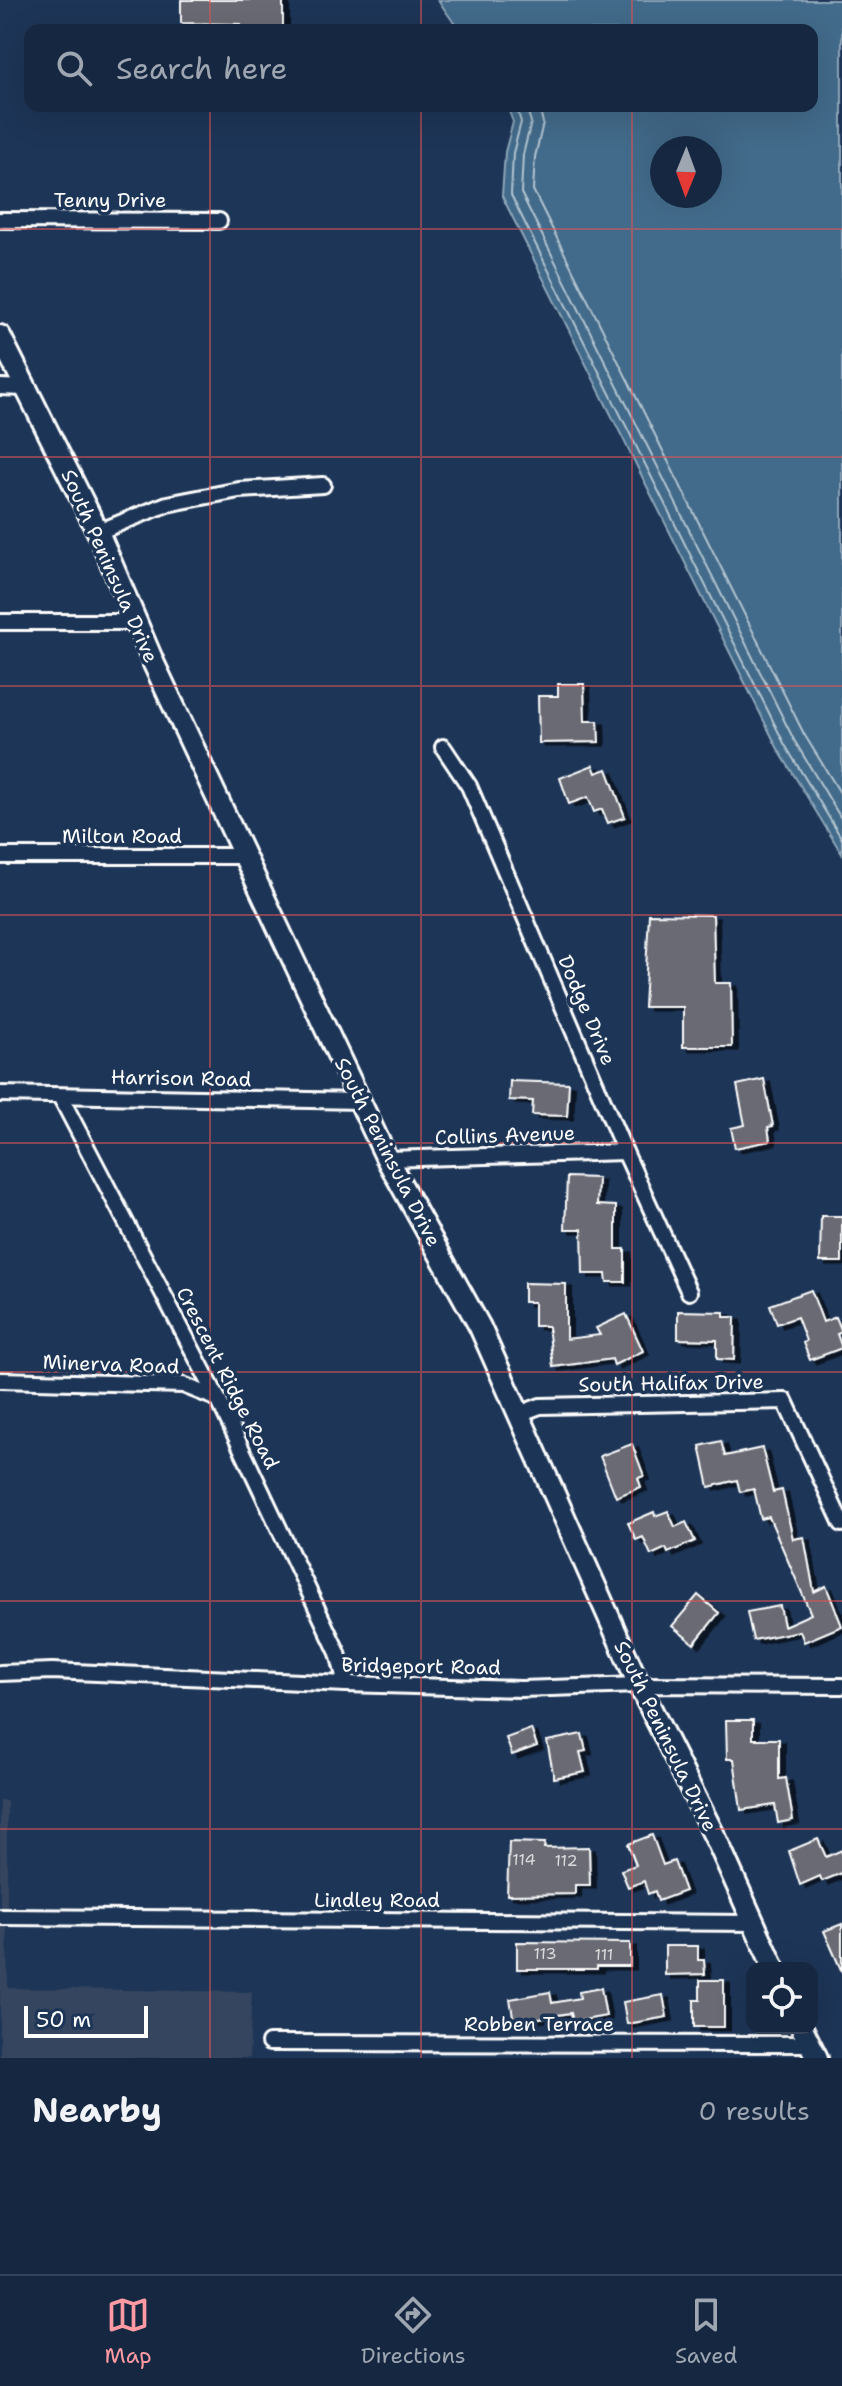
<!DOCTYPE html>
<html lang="en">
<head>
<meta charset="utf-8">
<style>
	:root { --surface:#162841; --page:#1f3048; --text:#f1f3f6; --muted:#9ea6b1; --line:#35445a; --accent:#ff9aa2 }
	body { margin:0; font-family:"Shantell Sans",sans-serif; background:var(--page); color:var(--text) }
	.controls { position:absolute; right:24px; bottom:24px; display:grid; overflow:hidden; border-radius:16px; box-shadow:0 8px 32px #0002 }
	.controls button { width:72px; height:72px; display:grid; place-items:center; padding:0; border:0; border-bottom:2px solid var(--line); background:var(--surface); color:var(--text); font:40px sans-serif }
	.compass { position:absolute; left:650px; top:136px; width:72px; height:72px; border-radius:50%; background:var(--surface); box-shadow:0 8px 32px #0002; rotate:181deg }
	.scale { position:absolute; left:24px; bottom:20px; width:124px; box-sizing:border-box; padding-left:8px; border:4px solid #fff; border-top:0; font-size:22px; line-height:28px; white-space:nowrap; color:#fff; -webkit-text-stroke:6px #1d3557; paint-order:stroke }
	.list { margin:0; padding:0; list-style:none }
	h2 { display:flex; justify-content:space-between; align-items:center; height:104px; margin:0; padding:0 32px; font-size:34px }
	h2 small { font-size:26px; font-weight:400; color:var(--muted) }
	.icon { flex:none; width:44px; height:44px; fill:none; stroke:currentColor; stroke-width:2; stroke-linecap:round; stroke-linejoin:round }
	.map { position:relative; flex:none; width:842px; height:2058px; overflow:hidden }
	.search { position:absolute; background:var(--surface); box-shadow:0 8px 32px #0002; left:24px; right:24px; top:24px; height:88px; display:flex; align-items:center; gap:20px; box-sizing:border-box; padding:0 28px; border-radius:16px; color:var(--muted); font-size:30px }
	.sheet { height:216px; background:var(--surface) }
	nav { display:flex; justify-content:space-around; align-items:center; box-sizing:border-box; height:112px; border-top:2px solid var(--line); background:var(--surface); font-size:22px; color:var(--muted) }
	nav a { display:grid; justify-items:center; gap:4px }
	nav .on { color:var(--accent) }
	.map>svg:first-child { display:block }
	.built { fill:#34455f }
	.water { fill:#426b8a; stroke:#8ea6b9; stroke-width:2; fill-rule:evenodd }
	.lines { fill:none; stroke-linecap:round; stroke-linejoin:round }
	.shore { stroke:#b3c4d0; stroke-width:2 }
	.building { fill:#696b73; stroke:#fff; stroke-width:2; filter:url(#shadow) }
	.minor-casing { stroke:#fff; stroke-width:20 }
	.secondary-casing { stroke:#fff; stroke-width:26 }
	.minor { stroke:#1d3557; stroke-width:14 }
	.secondary { stroke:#1d3557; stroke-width:20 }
	.grid { fill:none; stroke:#de5353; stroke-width:2; stroke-opacity:0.55 }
	.labels { text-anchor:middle; stroke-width:7; stroke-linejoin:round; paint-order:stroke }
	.number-label { font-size:16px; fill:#dadadc }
	.street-label { font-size:20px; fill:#fff; stroke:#1d3557 }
</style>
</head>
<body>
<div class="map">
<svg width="842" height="2058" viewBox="0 0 842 2058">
	<defs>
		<filter id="shadow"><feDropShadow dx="6" dy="3.5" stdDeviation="0" flood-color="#0009"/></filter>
	</defs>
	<rect width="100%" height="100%" fill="#1d3557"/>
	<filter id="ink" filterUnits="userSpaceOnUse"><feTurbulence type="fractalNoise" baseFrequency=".0125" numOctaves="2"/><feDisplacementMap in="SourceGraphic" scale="16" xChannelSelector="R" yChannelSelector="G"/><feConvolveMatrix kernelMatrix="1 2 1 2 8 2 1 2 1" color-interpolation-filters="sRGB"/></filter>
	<g filter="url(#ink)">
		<g class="built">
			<path d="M0,1800L7,1801V1908H0Z"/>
			<path d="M0,1927H7L8,1988L252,1992L249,2058H0Z"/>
		</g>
		<path class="water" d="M438,0H842V854L778,749L502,196L505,152L513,122L507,106H812V30H459ZM662,148H710V196H662Z"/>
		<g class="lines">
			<g class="shore">
				<path d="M516,106L521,122L513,153L511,195L785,745L842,839"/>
				<path d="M526,106L531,122L523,155L521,193L794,740L842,820"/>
				<path d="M539,106L543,123L535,157L533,190L804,734L842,796"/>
			</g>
		</g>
		<g class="building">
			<path d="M181,0H283V30H241V24L181,23Z"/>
			<path d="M558,684H584L585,721H598L599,742L539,743L538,696H558Z"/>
			<path d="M593,765L596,773L607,769L625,817L608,823L602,809L594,812L588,797L569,804L560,778Z"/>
			<path d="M649,914L713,915L715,983H731L732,1047H683V1007H644Z"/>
			<path d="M764,1079L773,1126L768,1127L770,1141L735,1148L731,1128L745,1125L737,1085Z"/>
			<path d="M510,1081L569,1083L567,1116L532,1115L533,1101L509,1100Z"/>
			<path d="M567,1177L598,1178L597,1205L616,1206V1249H625V1282H607L606,1274H583L582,1229H565Z"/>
			<path d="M821,1216H842V1262H820Z"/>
			<path d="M524,1283L566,1284V1339L600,1335L596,1328L626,1314L643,1351L614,1365L612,1359L553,1367L548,1326H534V1302H524Z"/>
			<path d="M811,1290L823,1322L836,1317L842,1332L837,1334L842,1348L810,1360L803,1343L806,1341L797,1317L777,1324L770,1305Z"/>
			<path d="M678,1311L724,1312V1317H735L734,1360L717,1359V1340L678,1339Z"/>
			<path d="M721,1441L725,1456L762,1448L773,1492L782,1490L793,1539L804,1537L814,1592L826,1586L842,1626L804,1642L800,1631L753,1640L747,1612L780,1606L784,1626L811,1614L769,1517L761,1519L754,1489L740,1492L737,1480L709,1487L700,1446Z"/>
			<path d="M632,1444L644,1476L638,1478L641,1487L616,1497L600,1456Z"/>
			<path d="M668,1511L675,1527L686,1522L695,1541L668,1553L666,1548L651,1555L643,1537L636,1540L628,1523L654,1512L655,1516Z"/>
			<path d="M698,1595L719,1613L694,1644L672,1626Z"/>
			<path d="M726,1720H753V1739H779V1779L786,1778L793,1820L778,1823L775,1805L741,1810L734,1759H727Z"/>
			<path d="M531,1729L537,1746L512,1755L506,1738Z"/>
			<path d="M582,1734L586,1751L580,1752L585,1772L554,1778L547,1741Z"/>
			<path d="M652,1835L663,1865L674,1861L685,1891L658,1901L655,1891L648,1894L644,1881L628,1887L621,1870L636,1865L628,1844Z"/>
			<path d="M818,1839L826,1857L842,1850V1873L822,1881L820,1876L800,1885L789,1851Z"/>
			<path d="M509,1842L545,1843L544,1848L589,1847L590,1885H575V1894L507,1895Z"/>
			<path d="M842,1924V1972L824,1931Z"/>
			<path d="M517,1942L630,1943V1966H597V1969H517Z"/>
			<path d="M665,1946H698V1960H704L705,1974L665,1975Z"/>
			<path d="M700,1980H724V2027H694V2000H700Z"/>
			<path d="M601,1988L606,2016L573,2022L571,2013L514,2022L510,1999L550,1992L552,2003L580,1998L579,1992Z"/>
			<path d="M663,1995L667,2017L627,2024L623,2002Z"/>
		</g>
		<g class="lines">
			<g class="minor-casing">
				<g id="minor">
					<path d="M0,220L219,221"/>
					<path d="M0,387L25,388"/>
					<path d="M98,532L167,504L239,490L323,485"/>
					<path d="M0,622H137"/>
					<path d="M443,747L469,786L625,1152L689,1292"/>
					<path d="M0,856H244"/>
					<path d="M0,1094L361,1101"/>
					<path d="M60,1096L218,1399L338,1653L346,1684"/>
					<path d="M387,1159L625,1152"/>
					<path d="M0,1380L183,1385L218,1399"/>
					<path d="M519,1414L540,1406L785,1401L842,1524"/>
					<path d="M0,1673L52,1671L346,1684L521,1689L639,1685L842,1686"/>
					<path d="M0,1917L753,1923"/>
					<path d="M269,2043L810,2044"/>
				</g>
			</g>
			<g class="secondary-casing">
				<g id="secondary">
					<path d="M0,336L98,532L154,664L387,1159L480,1327L639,1685L718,1843L774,1968"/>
					<path d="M802,2028L817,2058"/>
				</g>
			</g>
			<use href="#minor" class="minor"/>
			<use href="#secondary" class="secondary"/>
		</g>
	</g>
	<path class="grid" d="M210,0V30M421,0V30M632,0V30M210,106V2058M421,106V2058M632,106V2058M0,229H842M0,457H842M0,686H842M0,915H842M0,1143H842M0,1372H842M0,1601H842M0,1829H842"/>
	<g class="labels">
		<g class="number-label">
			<text x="524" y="1865">114</text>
			<text x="566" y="1866">112</text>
			<text x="545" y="1959">113</text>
			<text x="604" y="1960">111</text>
		</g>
		<g class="street-label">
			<text x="110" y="207">Tenny Drive</text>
			<text transform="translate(110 566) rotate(66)" y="7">South Peninsula Drive</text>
			<text x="122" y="843">Milton Road</text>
			<text transform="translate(587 1010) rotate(67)" y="7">Dodge Drive</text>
			<text transform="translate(181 1078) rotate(1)" y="7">Harrison Road</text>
			<text transform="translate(505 1135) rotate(-2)" y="7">Collins Avenue</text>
			<text transform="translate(388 1152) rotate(63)" y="7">South Peninsula Drive</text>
			<text transform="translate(111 1364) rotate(2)" y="7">Minerva Road</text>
			<text transform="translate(228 1378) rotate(63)" y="7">Crescent Ridge Road</text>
			<text transform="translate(671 1383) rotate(-1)" y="7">South Halifax Drive</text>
			<text transform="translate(421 1666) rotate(1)" y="7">Bridgeport Road</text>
			<text transform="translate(666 1736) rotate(64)" y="7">South Peninsula Drive</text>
			<text x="377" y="1907">Lindley Road</text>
			<text x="539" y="2031">Robben Terrace</text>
		</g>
	</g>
</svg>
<div class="controls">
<button><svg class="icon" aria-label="locate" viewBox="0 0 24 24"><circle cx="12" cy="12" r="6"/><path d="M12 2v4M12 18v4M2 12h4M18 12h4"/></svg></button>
</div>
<svg class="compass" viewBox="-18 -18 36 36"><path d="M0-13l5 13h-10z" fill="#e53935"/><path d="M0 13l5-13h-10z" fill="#9ea6b1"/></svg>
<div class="scale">50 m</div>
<div class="search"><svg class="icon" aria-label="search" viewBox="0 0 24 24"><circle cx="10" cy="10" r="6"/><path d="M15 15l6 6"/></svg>Search here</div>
</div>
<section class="sheet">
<h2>Nearby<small>0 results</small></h2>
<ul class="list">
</ul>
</section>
<nav>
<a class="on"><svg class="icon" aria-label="map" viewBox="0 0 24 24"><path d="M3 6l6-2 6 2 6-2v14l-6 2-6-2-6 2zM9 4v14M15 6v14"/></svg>Map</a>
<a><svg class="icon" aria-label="directions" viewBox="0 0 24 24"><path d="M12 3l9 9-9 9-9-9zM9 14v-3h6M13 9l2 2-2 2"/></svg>Directions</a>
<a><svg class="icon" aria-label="saved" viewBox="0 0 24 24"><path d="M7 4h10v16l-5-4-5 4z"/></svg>Saved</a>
</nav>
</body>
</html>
